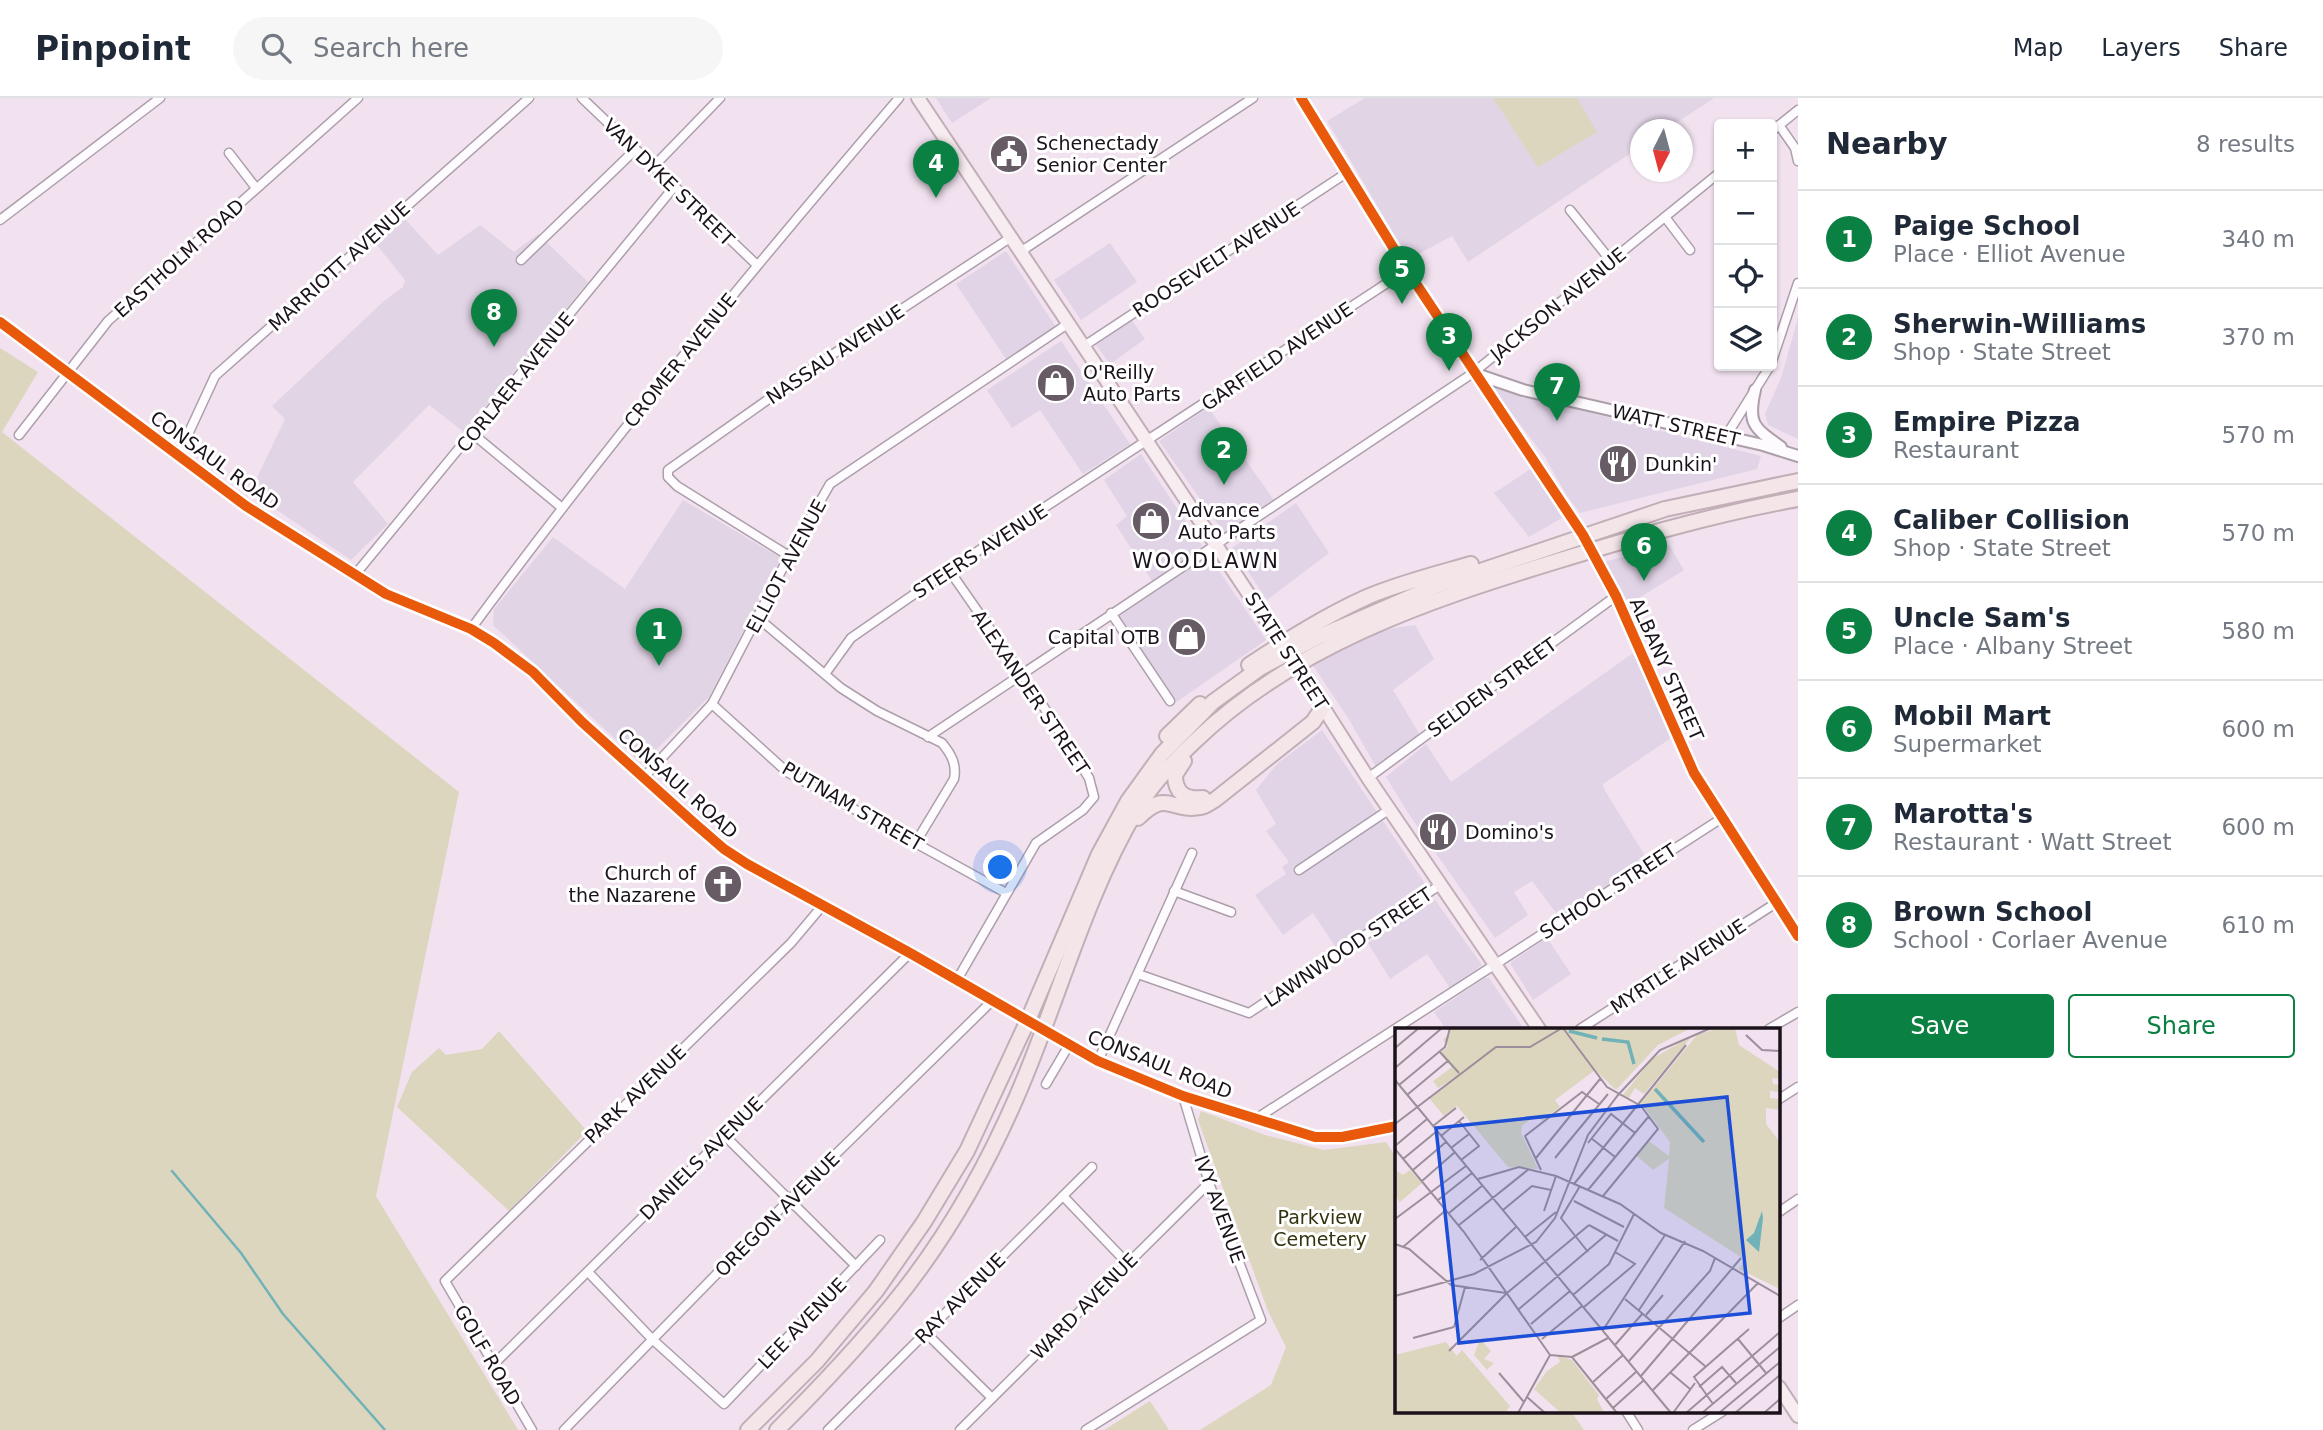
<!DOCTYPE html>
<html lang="en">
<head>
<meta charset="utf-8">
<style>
	:root { --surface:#fff; --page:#f6f6f7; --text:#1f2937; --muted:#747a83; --line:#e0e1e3; --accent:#0b8043 }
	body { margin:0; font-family:"DejaVu Sans",sans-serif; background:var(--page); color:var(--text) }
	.controls { position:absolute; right:21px; top:21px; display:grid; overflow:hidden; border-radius:7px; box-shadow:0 2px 5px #0004 }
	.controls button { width:63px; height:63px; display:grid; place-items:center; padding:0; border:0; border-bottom:2px solid var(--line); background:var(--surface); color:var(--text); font:35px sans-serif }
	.compass { position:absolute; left:1630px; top:21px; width:63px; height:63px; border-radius:50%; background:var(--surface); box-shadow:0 2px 5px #0004; rotate:186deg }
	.you { position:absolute; left:1001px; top:770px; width:24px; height:24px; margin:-18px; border:5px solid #fff; border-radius:50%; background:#1a73e8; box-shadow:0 0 0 10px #1a73e833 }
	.badge { display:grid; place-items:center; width:46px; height:46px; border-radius:50%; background:var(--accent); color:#fff; font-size:23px; font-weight:700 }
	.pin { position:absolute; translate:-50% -58px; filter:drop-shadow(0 2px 4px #0008) }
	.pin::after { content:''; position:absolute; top:37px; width:24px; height:21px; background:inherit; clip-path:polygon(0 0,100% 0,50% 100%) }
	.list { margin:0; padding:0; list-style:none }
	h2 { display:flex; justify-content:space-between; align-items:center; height:91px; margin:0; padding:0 28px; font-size:30px }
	h2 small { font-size:23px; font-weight:400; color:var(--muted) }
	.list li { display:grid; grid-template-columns:46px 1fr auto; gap:21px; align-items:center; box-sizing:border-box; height:98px; padding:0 28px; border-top:2px solid var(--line) }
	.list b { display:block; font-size:26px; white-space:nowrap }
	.list p { margin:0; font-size:23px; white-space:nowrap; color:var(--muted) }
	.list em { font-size:23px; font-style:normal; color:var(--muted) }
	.actions { display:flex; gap:14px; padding:21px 28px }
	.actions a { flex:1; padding:16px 0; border:2px solid var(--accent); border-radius:7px; text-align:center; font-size:24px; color:var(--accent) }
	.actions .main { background:var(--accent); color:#fff }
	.icon { flex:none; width:38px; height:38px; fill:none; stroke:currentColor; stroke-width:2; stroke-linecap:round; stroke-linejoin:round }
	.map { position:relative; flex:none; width:1798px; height:1332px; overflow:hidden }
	header { display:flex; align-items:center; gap:42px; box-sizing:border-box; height:98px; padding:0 35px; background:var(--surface); border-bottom:2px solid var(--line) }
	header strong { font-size:33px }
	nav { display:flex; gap:38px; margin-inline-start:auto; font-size:24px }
	.search { width:490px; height:63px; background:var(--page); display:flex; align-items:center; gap:18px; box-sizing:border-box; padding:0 24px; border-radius:38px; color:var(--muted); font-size:26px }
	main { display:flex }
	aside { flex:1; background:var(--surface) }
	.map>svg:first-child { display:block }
	.commercial { fill:#e1d4e6 }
	.education { fill:#e1d4e5 }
	.green { fill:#dcd6bf }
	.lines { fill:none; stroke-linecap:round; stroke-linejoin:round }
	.stream { stroke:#70b2b7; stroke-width:2.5 }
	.street-casing { stroke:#ac9fab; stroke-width:11 }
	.secondary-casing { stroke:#ac9fab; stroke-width:14 }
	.primary-casing { stroke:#c2aeb6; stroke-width:16 }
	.highway-casing { stroke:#c2aeb6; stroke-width:18 }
	.street { stroke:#fdfbfd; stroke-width:8 }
	.secondary { stroke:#fdfbfd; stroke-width:10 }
	.primary { stroke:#f7edf0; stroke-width:12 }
	.highway { stroke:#f3e5e8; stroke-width:14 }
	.primary-bridge-casing { stroke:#c2aeb6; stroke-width:16; stroke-linecap:butt }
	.primary-bridge { stroke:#f7edf0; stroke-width:12 }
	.cycleway-casing { stroke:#fff; stroke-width:15 }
	.cycleway { stroke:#e8590c; stroke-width:10 }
	.labels { text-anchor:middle; stroke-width:6; stroke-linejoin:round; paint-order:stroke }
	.poi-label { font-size:19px; fill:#1c121b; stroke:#fff; text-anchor:start }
	.street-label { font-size:19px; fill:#1c121b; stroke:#fff }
	.park-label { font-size:19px; fill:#33340d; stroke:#fff }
	.neighbourhood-label { font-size:21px; letter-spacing:2px; fill:#1c121b; stroke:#fff }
	.inset-river { fill:none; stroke:#70b2b7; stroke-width:3.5 }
	.inset-road { fill:none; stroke:#9c8f9b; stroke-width:2 }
	.view { fill:#1d4ed8; fill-opacity:0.15; stroke:#1d4ed8; stroke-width:3.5 }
	.inset-edge { fill:none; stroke:#1c121b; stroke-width:3.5 }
</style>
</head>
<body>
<header>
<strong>Pinpoint</strong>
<div class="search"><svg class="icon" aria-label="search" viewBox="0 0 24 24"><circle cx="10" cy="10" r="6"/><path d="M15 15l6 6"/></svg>Search here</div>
<nav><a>Map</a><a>Layers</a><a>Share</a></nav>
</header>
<main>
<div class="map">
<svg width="1798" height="1332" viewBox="0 0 1798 1332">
	<rect width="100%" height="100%" fill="#f2e2f0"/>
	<g class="commercial">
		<path d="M936,0H991L952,25Z"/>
		<path d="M1110,145L1137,184L1081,222L1054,182Z"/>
		<path d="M1006,153L1056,229L1006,261L956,186Z"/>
		<path d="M1798,220V341L1768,327L1765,316L1781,280Z"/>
		<path d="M1132,222L1145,241L1110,266L1096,247Z"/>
		<path d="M1061,243L1130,346L1083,376L1040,312L1012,330L987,292Z"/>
		<path d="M1493,286L1547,304L1761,358L1757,371L1580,415L1567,398L1545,359L1491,288Z"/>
		<path d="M1208,309L1274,402L1225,436L1159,343Z"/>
		<path d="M1141,356L1202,448L1152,483L1116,427L1127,418L1104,382Z"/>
		<path d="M1532,370L1562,420L1529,439L1494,395Z"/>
		<path d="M1296,405L1329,455L1267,502L1232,450Z"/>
		<path d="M1669,447L1684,472L1626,508L1603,464Z"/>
		<path d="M1209,458L1266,542L1175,605L1116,515Z"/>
		<path d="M1415,527L1434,561L1393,592L1420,637L1376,669L1350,623L1312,566L1376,533Z"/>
		<path d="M1633,555L1671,640L1603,686L1604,691L1647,761L1560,820L1532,783L1514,794L1528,817L1495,840L1408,715L1386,679L1426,646L1451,684Z"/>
		<path d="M1322,632L1428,790L1337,851L1313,815L1283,837L1255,797L1286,776L1282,769L1289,764L1266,733L1276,726L1256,692L1278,665Z"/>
		<path d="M1435,802L1482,867L1450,890L1427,856L1390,881L1368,845Z"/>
		<path d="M1547,840L1571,876L1533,902L1511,867V864Z"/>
		<path d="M1485,880H1489L1524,931H1446L1434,914Z"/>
	</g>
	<g class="education">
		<path d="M1365,0H1714L1667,31L1640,32V49L1468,164L1452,138L1409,161L1327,23Z"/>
		<path d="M405,121L438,157L480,127L514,154L538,136L588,184L464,334L429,307L353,384L388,426L351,462L250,394L285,321L272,308L384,203L403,189L405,182L376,146Z"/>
		<path d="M683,402L781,460L709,599L642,666L493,527L494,511L553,439L625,491Z"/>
	</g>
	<g class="green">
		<path d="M1493,0H1577L1597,34L1538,69Z"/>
		<path d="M0,250L38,274L2,334L459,694L376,1098L518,1332H0Z"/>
		<path d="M499,933L587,1033L509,1113L397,1009L412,974L439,950L446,957L482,951Z"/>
		<path d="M1201,1013L1265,1037L1324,1052L1386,1044L1397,1061V1313H1571L1584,1332H1200L1271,1287L1286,1249L1268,1213L1198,1022Z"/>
		<path d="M1150,1303L1169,1332H1104Z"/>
	</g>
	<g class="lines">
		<path class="stream" d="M172,1073L241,1155L283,1216L385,1332"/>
		<g class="street-casing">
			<g id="street">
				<path d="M582,0L757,167"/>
				<path d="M1779,27L1795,50L1798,63"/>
				<path d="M1772,33L1798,12"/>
				<path d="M229,55L256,90"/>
				<path d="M654,68L720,0"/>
				<path d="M1570,112L1611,163"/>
				<path d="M1665,119L1690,152"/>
				<path d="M0,122L160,0"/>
				<path d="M1020,154L1253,0"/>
				<path d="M521,162L635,52"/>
				<path d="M1084,248L1348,74"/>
				<path d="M1772,263L1798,185"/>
				<path d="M473,336L561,409"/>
				<path d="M19,337L108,223L358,0"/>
				<path d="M1726,338L1770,268"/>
				<path d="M178,358L215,278L529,0"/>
				<path d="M789,458L677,388L668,379V372L824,262L1010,140"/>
				<path d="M949,472L1036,597L1089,680L1094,699L1083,712L1036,745L957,882"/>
				<path d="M354,478L674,89"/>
				<path d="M1111,515L1170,603"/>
				<path d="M758,520L841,590L877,613L942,645C951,656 957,666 954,681L916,744"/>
				<path d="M471,531C606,348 751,173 899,0"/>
				<path d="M825,576L851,540L949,472L1407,172"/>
				<path d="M712,606L787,674L1006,795"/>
				<path d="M928,639L1473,275L1719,75"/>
				<path d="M644,679L712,606L789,458L830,386L1069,225"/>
				<path d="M1368,680L1616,498"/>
				<path d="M1299,772L1390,711"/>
				<path d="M1174,793L1231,814"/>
				<path d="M1138,876L1249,915L1440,787"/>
				<path d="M1580,931L1776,805"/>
				<path d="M1769,931L1798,914"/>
				<path d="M1098,963L1192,755"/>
				<path d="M1046,986L1069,947"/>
				<path d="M1779,1001L1798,989"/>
				<path d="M1254,1022L1722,720"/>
				<path d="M724,1037L856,1168"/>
				<path d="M1063,1098L1127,1165"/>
				<path d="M1779,1114L1798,1101"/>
				<path d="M588,1174L652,1241L724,1306L880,1142"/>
				<path d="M1779,1220L1798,1207"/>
				<path d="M925,1234L992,1300"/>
				<path d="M493,1267L910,855"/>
				<path d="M1626,1313L1638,1332"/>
				<path d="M532,1332L445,1183L791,845L823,807"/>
				<path d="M564,1332L788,1103L993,902"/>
				<path d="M828,1332L1092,1069"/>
				<path d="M960,1332L1209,1085"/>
				<path d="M1086,1332L1261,1222L1209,1085L1183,998"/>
				<path d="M1693,1332L1723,1313"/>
			</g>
		</g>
		<g class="secondary-casing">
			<g id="secondary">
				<path d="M1301,0L1407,172L1583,437L1616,498L1694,675L1798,838"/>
				<path d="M0,224L246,408L386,496L471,531L494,545L533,574L582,624L694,725L724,751L747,766L910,855L1098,963L1183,998L1315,1039H1342L1397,1028"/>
				<path d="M1473,275L1523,292L1763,347L1798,358"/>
				<path d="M1755,292C1747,326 1754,330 1781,349"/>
			</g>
		</g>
		<g class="primary-casing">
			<g id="primary">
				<path d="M918,0L1284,549"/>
				<path d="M1300,573L1368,680L1539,931"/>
				<path d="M1779,1289L1798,1318"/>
			</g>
		</g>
		<g class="highway-casing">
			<g id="highway">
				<path d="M1249,567C1287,542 1325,518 1367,499C1400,485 1436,476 1471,466"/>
				<path d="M1167,638L1200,606"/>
				<path d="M1184,663L1175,677C1175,695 1185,702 1203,700"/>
				<path d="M1138,720C1168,690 1170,715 1201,709C1206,708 1211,704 1216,701L1313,624L1323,609"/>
				<path d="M748,1332L817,1263L876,1193L924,1124L967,1053L1028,922L1099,756L1128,703L1162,656L1213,604L1260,570L1316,540L1436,488L1665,411L1798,383"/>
				<path d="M777,1332C817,1292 856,1251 892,1207C943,1145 985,1072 1017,998C1058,904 1084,800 1137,711C1152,686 1173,664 1194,644C1293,548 1426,503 1554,464C1635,439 1715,416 1798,401"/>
			</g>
		</g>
		<use href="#street" class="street"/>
		<use href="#secondary" class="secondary"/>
		<use href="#primary" class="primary"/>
		<use href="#highway" class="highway"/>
		<g class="primary-bridge-casing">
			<path id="primary-bridge" d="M1284,549L1300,573"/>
		</g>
		<use href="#primary-bridge" class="primary-bridge"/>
		<g class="cycleway-casing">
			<g id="cycleway">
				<path d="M1301,0L1407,172L1583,437L1616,498L1694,675L1798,838"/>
				<path d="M0,224L246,408L386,496L471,531L494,545L533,574L582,624L694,725L724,751L747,766L910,855L1098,963L1183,998L1315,1039H1342L1397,1028"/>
			</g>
		</g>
		<use href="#cycleway" class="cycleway"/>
	</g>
	<defs>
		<g id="civic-disc" transform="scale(2.0125)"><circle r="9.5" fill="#675b66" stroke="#fff"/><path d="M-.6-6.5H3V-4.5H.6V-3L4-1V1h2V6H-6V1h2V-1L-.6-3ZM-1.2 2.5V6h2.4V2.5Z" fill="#fff"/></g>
		<g id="shop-disc" transform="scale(2.0125)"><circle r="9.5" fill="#675b66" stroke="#fff"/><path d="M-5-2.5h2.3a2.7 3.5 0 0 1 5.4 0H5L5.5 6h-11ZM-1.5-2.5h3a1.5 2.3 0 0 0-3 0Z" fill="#fff"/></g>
		<g id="restaurant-disc" transform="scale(2.0125)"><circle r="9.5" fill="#675b66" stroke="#fff"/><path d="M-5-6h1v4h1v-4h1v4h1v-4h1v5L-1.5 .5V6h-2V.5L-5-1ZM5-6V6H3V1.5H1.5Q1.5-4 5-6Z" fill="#fff"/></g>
		<g id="church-disc" transform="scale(2.0125)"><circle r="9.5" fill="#675b66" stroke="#fff"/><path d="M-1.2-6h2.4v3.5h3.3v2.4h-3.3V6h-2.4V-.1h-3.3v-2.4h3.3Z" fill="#fff"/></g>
	</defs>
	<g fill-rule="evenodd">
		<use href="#civic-disc" x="1009" y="56"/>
		<use href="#shop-disc" x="1056" y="285"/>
		<use href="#restaurant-disc" x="1618" y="366"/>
		<use href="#shop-disc" x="1151" y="423"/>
		<use href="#shop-disc" x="1187" y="539"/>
		<use href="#restaurant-disc" x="1438" y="734"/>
		<use href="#church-disc" x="723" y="786"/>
	</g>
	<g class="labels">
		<g class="poi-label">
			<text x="1036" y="52">Schenectady<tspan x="1036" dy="22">Senior Center</tspan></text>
			<text x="1083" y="281">O'Reilly<tspan x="1083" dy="22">Auto Parts</tspan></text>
			<text x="1645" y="373">Dunkin'</text>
			<text x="1178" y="419">Advance<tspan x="1178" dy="22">Auto Parts</tspan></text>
			<text x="1160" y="546" text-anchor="end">Capital OTB</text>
			<text x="1465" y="741">Domino's</text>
			<text x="696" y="782" text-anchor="end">Church of<tspan x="696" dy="22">the Nazarene</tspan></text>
		</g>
		<g class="street-label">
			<text transform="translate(669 84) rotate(44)" y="7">VAN DYKE STREET</text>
			<text transform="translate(179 160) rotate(-42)" y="7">EASTHOLM ROAD</text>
			<text transform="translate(1216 161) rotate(-33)" y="7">ROOSEVELT AVENUE</text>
			<text transform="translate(339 168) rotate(-42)" y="7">MARRIOTT AVENUE</text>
			<text transform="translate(1558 206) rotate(-39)" y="7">JACKSON AVENUE</text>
			<text transform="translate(835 256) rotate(-34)" y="7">NASSAU AVENUE</text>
			<text transform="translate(1277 258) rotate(-34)" y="7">GARFIELD AVENUE</text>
			<text transform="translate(680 262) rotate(-51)" y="7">CROMER AVENUE</text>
			<text transform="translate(515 284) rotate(-51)" y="7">CORLAER AVENUE</text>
			<text transform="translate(1676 327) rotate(13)" y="7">WATT STREET</text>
			<text transform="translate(215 362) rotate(36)" y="7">CONSAUL ROAD</text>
			<text transform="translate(980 453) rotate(-33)" y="7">STEERS AVENUE</text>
			<text transform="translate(786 468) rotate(-62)" y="7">ELLIOT AVENUE</text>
			<text transform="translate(1287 553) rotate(57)" y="7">STATE STREET</text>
			<text transform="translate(1667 571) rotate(66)" y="7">ALBANY STREET</text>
			<text transform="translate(1492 589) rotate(-36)" y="7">SELDEN STREET</text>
			<text transform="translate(1031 594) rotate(56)" y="7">ALEXANDER STREET</text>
			<text transform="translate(678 685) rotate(42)" y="7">CONSAUL ROAD</text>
			<text transform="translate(853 708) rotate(30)" y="7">PUTNAM STREET</text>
			<text transform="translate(1608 793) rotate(-33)" y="7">SCHOOL STREET</text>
			<text transform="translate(1348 849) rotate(-34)" y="7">LAWNWOOD STREET</text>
			<text transform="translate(1678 868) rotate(-33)" y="7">MYRTLE AVENUE</text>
			<text transform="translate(1160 966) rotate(22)" y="7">CONSAUL ROAD</text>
			<text transform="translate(635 996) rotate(-44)" y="7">PARK AVENUE</text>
			<text transform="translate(701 1060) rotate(-45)" y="7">DANIELS AVENUE</text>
			<text transform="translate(1220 1111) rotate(70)" y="7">IVY AVENUE</text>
			<text transform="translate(777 1116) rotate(-45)" y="7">OREGON AVENUE</text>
			<text transform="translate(960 1200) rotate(-45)" y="7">RAY AVENUE</text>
			<text transform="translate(1084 1208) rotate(-45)" y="7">WARD AVENUE</text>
			<text transform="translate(802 1225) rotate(-46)" y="7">LEE AVENUE</text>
			<text transform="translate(488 1257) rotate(60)" y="7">GOLF ROAD</text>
		</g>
		<g class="park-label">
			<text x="1320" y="1126">Parkview<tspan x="1320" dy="22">Cemetery</tspan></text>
		</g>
		<g class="neighbourhood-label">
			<text x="1206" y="470">WOODLAWN</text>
		</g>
	</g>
	<g transform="translate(1395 930)">
		<rect width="385" height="385" fill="#f2e2f0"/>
		<path d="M52,0H296L263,17L221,62L200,42L160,72L165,79L147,93L141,87L127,98L126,105L143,141L113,139L62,78L49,88L34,70L65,47L43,60L38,53L57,39L45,26L53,18L48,12L55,5ZM324,0H340L344,17L385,44V51L377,50L378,56L385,57V64L375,63V70L385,71V82L371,80V96L385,114V261L344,241L349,231L269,180L274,131L258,142L242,128L254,113L274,128L275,114L246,75L302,7ZM298,7L249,66L240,60L234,70L228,67L257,31ZM0,142L8,147L15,142L27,155L5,174L0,168ZM85,311L96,323L89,331L99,335L92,342L79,327ZM51,314L62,328L67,322L115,378L110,385H0V327ZM162,327L177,332L204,367L202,371L209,385H166L139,361L152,343L165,334Z" fill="#dcd6bf"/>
		<path d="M367,183L368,190L364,224L351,212L359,205Z" fill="#70b2b7"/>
		<path class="inset-river" d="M174,3L202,10M207,11L233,14L239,36M260,61L309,114"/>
		<path class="inset-road" d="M168,0L212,59L246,78L263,101L208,168M354,10L351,7L367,22L385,23M0,20L24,0M45,24L64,45M0,40L47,0M0,52L276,385M4,57L50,19L55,0M12,67L54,32M64,93L84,118L66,132M0,96L101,19H135L167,0M38,98L61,80M46,108L69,89M196,110L220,129M193,115L216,86L240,105M0,118L32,91M56,120L74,106M0,121L69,204L155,327M141,130L205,51M160,130L213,66M8,131L42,103M18,142L51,114M146,142L130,108L187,64L204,76M83,151L124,139L161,148L225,176L266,205L308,223L385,268M27,153L60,124M179,156L291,17M185,158L166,190L193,224M193,162L254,88M43,172L77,145M179,173L229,199M108,182L137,158L156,162M149,183L161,148M54,185L88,157M0,191L71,138M64,197L134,141M194,197L223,213M130,209L161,184M0,216L14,221L56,257L111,265M8,219L51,182M85,232L122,198M178,267L214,236L239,186M0,268L79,246L141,214L160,190L193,107L223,67L265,22L316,0M230,271L310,338M189,279L240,236L220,224M124,281L212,206M244,282L290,213M251,287L268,267M136,296L175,263M59,299L70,259M208,302L270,207M18,310L59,299M147,311L187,278M343,311L371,345M220,317L248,285M54,323L112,265L194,197M155,327L177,329L222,385M177,329L213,310M234,333L315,243L320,230M104,345L129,374M276,345L295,361M246,348L346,230M197,355L228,327M304,359L327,339L341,355M258,362L363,255M132,369L150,385M211,371L242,343M318,376L299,349L354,301M218,380L249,352M123,385L155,327M278,385L300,355M291,385L385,304M307,385L385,319M324,385L385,334M340,385L385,347M369,385L385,371"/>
		<path class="view" d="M332,69L355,285L64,315L41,100Z"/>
		<rect width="385" height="385" class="inset-edge"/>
	</g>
</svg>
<div class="controls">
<button>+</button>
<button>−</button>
<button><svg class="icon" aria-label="locate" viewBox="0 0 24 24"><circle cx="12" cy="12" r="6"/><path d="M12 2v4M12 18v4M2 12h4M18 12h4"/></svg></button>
<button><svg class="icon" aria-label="layers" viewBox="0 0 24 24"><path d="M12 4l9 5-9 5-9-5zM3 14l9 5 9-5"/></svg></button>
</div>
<svg class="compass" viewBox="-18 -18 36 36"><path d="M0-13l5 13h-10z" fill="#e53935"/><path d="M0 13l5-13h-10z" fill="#747a83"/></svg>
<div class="you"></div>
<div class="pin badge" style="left:659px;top:568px">1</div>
<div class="pin badge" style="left:1224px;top:387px">2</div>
<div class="pin badge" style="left:1449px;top:273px">3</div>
<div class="pin badge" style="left:936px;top:100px">4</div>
<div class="pin badge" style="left:1402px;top:206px">5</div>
<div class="pin badge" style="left:1644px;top:483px">6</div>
<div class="pin badge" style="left:1557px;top:323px">7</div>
<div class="pin badge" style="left:494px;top:249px">8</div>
</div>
<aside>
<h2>Nearby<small>8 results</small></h2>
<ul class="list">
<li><span class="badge">1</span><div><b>Paige School</b><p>Place · Elliot Avenue</p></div><em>340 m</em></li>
<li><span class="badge">2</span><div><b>Sherwin-Williams</b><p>Shop · State Street</p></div><em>370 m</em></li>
<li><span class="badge">3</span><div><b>Empire Pizza</b><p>Restaurant</p></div><em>570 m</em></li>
<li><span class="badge">4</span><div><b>Caliber Collision</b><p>Shop · State Street</p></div><em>570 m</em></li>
<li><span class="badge">5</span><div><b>Uncle Sam's</b><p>Place · Albany Street</p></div><em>580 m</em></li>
<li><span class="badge">6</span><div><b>Mobil Mart</b><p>Supermarket</p></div><em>600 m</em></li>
<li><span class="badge">7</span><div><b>Marotta's</b><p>Restaurant · Watt Street</p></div><em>600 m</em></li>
<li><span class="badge">8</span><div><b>Brown School</b><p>School · Corlaer Avenue</p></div><em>610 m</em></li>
</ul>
<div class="actions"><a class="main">Save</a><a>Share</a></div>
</aside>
</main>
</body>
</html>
